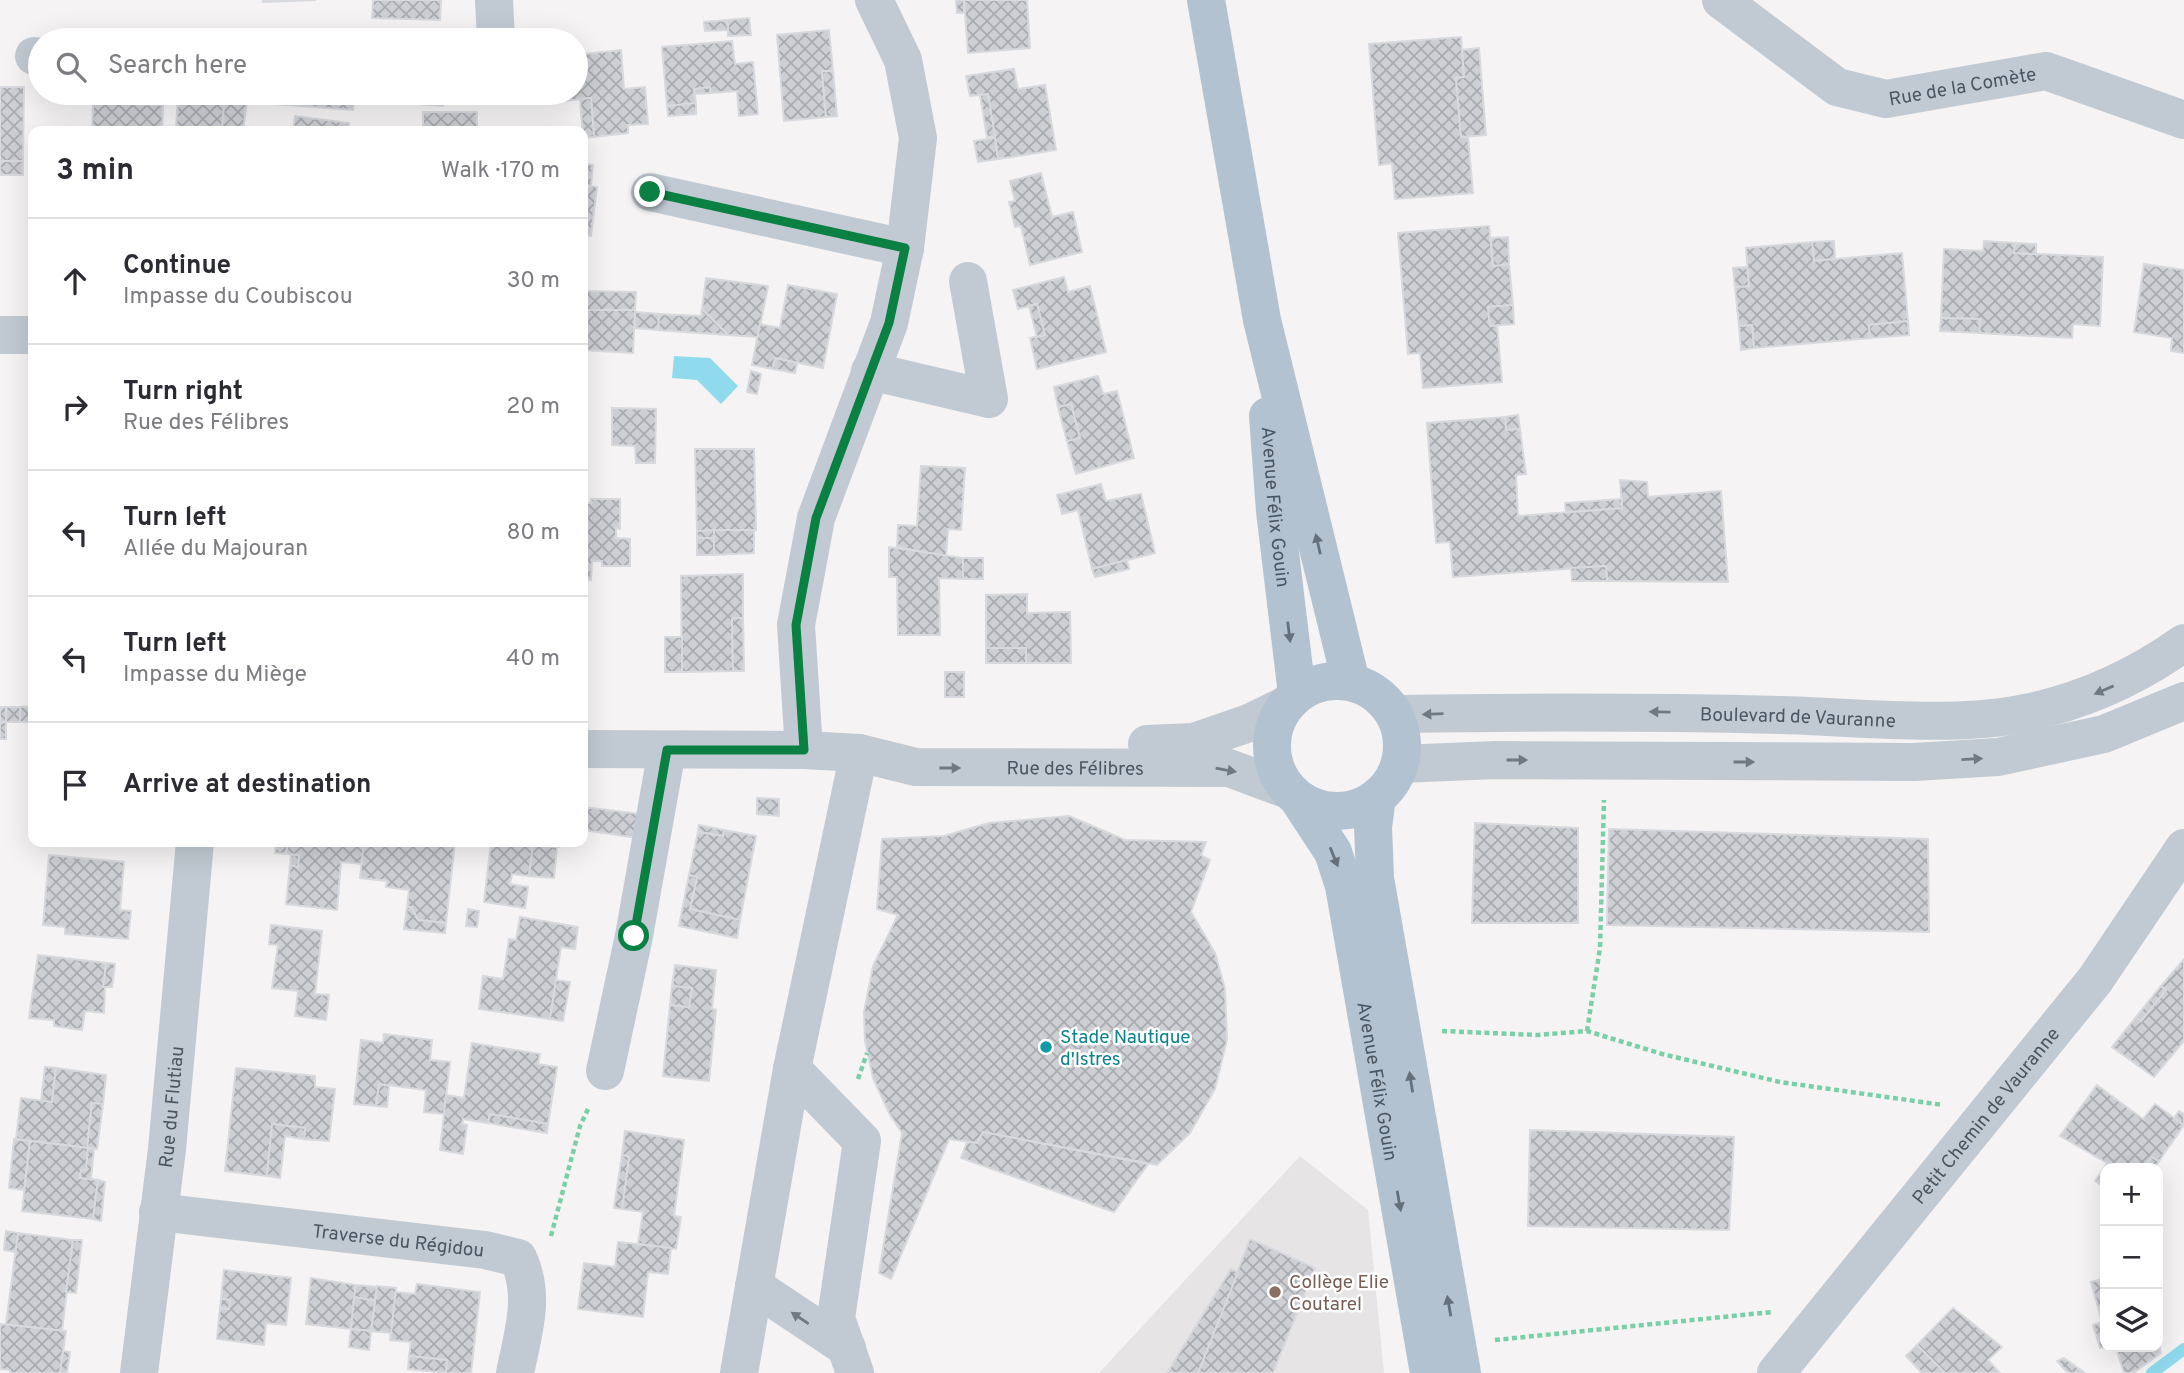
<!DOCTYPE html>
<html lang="en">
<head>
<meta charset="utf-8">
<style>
	:root { --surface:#fff; --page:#f7f7f7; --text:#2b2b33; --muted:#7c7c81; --line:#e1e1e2 }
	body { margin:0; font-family:Overpass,sans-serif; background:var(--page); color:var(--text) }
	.controls { position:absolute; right:21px; bottom:21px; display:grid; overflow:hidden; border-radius:14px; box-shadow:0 7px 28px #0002 }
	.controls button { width:63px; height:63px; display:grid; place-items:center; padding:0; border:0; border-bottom:2px solid var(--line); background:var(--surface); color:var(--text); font:35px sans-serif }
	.stop { position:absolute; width:21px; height:21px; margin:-16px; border:5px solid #0b8043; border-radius:50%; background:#fff }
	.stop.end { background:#0b8043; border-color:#fff; box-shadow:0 2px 7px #0008 }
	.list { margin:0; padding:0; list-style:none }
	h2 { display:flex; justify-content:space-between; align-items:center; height:91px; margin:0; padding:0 28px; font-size:30px }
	h2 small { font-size:23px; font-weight:400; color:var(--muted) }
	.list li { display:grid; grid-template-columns:46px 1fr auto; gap:21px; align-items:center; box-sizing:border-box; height:126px; padding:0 28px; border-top:2px solid var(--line) }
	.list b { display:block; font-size:26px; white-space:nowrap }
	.list p { margin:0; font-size:23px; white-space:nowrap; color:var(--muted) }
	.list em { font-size:23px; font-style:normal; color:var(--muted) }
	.icon { flex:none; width:38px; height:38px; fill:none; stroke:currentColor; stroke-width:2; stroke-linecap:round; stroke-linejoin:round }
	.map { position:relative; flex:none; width:2184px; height:1373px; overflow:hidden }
	.search { position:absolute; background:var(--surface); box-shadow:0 7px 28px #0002; left:28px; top:28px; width:560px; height:77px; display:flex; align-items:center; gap:18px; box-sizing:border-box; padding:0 24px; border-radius:38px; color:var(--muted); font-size:26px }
	.panel { position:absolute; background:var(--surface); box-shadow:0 7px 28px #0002; left:28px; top:126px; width:560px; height:721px; border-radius:14px }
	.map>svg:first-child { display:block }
	.education { fill:#e6e4e5 }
	.water { fill:#90daee }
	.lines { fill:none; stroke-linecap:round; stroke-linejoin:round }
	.stream { stroke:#90daee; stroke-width:12 }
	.building { fill:url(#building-cross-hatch); stroke:#d7d9de; stroke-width:2 }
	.path { stroke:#7ad0a6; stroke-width:4.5; stroke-dasharray:5 3.5; stroke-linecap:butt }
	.minor { stroke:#c1cad2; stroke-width:38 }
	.major { stroke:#b3c2d1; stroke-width:38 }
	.oneway { fill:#64717d }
	.oneway2 { fill:#6e7983 }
	.route { stroke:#0b8043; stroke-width:9 }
	.culture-dot { fill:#0f9aa8; stroke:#fff; stroke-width:2.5 }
	.education-dot { fill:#8d6e63; stroke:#fff; stroke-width:2.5 }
	.labels { text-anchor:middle; stroke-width:5; stroke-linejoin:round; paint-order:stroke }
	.street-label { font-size:19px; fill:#4a5661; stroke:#fff }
	.culture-label { font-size:19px; fill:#0d838f; stroke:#fff; text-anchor:start }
	.education-label { font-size:19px; fill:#785e54; stroke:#fff; text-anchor:start }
</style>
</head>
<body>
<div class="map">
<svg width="2184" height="1373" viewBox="0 0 2184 1373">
	<defs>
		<pattern id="building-cross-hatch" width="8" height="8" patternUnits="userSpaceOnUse" patternTransform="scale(1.75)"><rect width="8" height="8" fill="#cdcfd5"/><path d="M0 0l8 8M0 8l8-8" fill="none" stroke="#a8abb0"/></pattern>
	</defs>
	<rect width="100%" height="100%" fill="#f5f3f3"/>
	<path class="education" d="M1300,1156L1368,1210L1384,1373H1099Z"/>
	<path class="water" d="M674,356L710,358L738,386L721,404L697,380L672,378Z"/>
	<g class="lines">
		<path class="stream" d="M2152,1373L2184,1349"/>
	</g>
	<g class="building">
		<path d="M263,0H316L263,2Z"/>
		<path d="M373,0H441L440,20L372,18Z"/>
		<path d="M956,0H964V13H957Z"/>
		<path d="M964,0H1027L1030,48L968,53Z"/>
		<path d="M749,18L751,35L728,36L727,20Z"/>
		<path d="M727,20L728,30L705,31L704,22Z"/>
		<path d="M829,30L833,71H822L826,117L784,121L777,35Z"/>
		<path d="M1461,37L1464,77L1456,78L1461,137H1468L1473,193L1395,199L1392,163L1379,165L1369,44Z"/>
		<path d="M732,41L735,64L753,62L758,114L739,116L737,91L711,93L710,87L694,89L696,103L667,106L662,47Z"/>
		<path d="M1479,48L1486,135L1461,137L1456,78L1464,77L1462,50Z"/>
		<path d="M621,50L624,89L645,87L648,124L628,125V133L594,137L591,98L554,102L553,93H576V55Z"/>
		<path d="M1014,69L1018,89L1045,85L1056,150L998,159L988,94L970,96L966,76Z"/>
		<path d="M822,71H833L837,116L826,117Z"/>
		<path d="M0,87H24L23,161H0Z"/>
		<path d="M710,87L711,93L695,94L694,89Z"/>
		<path d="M178,93H225L222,131H176Z"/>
		<path d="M225,93H248L243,131H222Z"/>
		<path d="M248,93H355L353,110L247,102Z"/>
		<path d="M407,93H444L443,106L407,103Z"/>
		<path d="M988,94L995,136L987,137L980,95Z"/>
		<path d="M114,97L163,98V105L114,104Z"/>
		<path d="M591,98L594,137L583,138L580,99Z"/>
		<path d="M93,103L163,105L162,131H92Z"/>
		<path d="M696,103V114L668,116L667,106Z"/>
		<rect x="423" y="112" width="54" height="19"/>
		<path d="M295,116L349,123L348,131H293Z"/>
		<path d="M995,138L998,159L978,162L974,141Z"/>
		<rect x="0" y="161" width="23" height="14"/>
		<path d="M583,163L593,165L591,186L583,185Z"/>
		<path d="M1041,173L1052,217L1073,212L1082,252L1030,265L1021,226L1015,227L1009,202L1015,201L1010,181Z"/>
		<path d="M583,185L597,187L591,236L583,235Z"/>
		<path d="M1489,226L1493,266L1509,264L1513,305L1488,307L1490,326L1497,325L1502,382L1423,388L1420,353L1408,354L1398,233Z"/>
		<path d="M1508,237L1509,264L1493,266L1491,238Z"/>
		<path d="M1834,241L1835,259L1814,261L1812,242Z"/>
		<path d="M1984,241L2015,243L2014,253L2103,257L2100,326L2073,324L2072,338L1979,333L1980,319L1941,318L1944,249L1983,251Z"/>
		<path d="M1812,242L1814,261L1902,253L1908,321L1869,325L1870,338L1754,348L1752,325L1739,326L1735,287L1749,286L1746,248Z"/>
		<path d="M2015,243L2036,244V254L2014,253Z"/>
		<path d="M2144,264L2184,270V353L2171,351L2172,338L2134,332Z"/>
		<path d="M1747,267L1749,286L1735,287L1733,268Z"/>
		<path d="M1064,277L1068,292L1090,286L1106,352L1037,369L1030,338L1045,335L1037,304L1018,309L1013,290Z"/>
		<path d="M706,278L768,286L758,337L728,335L702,309Z"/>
		<path d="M788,285L837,294L823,368L775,358L773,369L752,365L760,324L780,328Z"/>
		<path d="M583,291L636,292L635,310H583Z"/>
		<path d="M1037,304L1045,335L1037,337L1029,306Z"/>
		<path d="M1513,305L1514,324L1490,326L1488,307Z"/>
		<path d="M702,309L728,335L658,330L659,314L701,316Z"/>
		<path d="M583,310H635L633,353L583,350Z"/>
		<path d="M635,312L659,314L658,330L635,328Z"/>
		<path d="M1941,318L1980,319L1979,333L1940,331Z"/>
		<path d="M1908,321L1909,335L1870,338L1869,325Z"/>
		<path d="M1752,325L1754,348L1741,350L1739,326Z"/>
		<path d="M775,358L797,363L795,373L773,369Z"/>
		<path d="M751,371L761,374L757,394L747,392Z"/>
		<path d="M1098,376L1103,394L1117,391L1134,458L1076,474L1067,441L1080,438L1071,404L1058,407L1054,387Z"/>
		<path d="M1071,404L1080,438L1067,441L1058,407Z"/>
		<path d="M612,408L656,409L655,463H636L635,446L612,445Z"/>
		<path d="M1518,415L1520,429L1506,430L1505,417Z"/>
		<path d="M1505,417L1506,430L1520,429L1526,474L1516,475L1518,516L1622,508L1620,480L1647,482L1648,497L1721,491L1728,582L1607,581L1606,566L1453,577L1450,542L1436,543L1427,423Z"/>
		<path d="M695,449H754L756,530L697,531Z"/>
		<path d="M921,466L965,468L961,530L948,529L946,556L897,547L898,525L917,526Z"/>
		<path d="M583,484L584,503H591V499H620V529L616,528V538L630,539V566H602V561H592L591,580H583Z"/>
		<path d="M1101,484L1106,501L1141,494L1155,553L1092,569L1078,510L1062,514L1057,495Z"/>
		<path d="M1622,499V508L1566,512L1565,503Z"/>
		<path d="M714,530V538H697V531Z"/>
		<path d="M714,530H754V553L714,555Z"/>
		<rect x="697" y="538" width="17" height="17"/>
		<path d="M889,547L963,558V579L939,578L940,635H898L897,577H889Z"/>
		<rect x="963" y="558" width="20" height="21"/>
		<path d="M1127,560L1129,569L1095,577L1092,569Z"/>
		<path d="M1606,566L1607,581H1572L1571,568Z"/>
		<path d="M743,574V618H732L733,671L682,672L681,576Z"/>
		<path d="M1027,594V613L1070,612L1071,663H1026V648H986V595Z"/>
		<path d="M732,618H743L744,671H733Z"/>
		<rect x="665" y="637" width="17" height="35"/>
		<rect x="986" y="648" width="40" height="15"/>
		<rect x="945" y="672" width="19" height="25"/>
		<path d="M33,706V722H20V707Z"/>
		<path d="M0,707H6V722L0,723Z"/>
		<rect x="6" y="707" width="14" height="15"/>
		<path d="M6,722V739H0V723Z"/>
		<path d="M757,798L779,799V816L757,814Z"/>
		<path d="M583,807L641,814L638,838L583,830Z"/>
		<path d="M1069,816L1125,840L1206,842L1201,855L1210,860L1191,912L1215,953L1225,989L1227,1040L1215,1089L1190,1133L1157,1165L983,1132L977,1143L949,1139L891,1279L879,1273L902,1133L889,1113L873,1078L865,1041L864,1012L873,966L898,915L877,909L882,839L944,836L989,823Z"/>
		<path d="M1475,823L1578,828V923H1472Z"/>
		<path d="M699,825L724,830L723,836L698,832Z"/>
		<path d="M1609,829L1928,839L1929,932L1607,925Z"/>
		<path d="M724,830L756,836L740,920L690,909L697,877L689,875L698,832L723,836Z"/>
		<path d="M276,842H288L286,854L275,853Z"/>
		<path d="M288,842H364L362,864L341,862L337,910L286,904L290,865L298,867L299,855L286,854Z"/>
		<path d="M364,842H455L446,923L418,920L411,907H407L409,890L386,887L387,881L360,878Z"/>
		<path d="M491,842H524L533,845L529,876L512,874L510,884L528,887L525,908L484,902Z"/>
		<path d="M524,842H559V847L523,844Z"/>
		<path d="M533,845L557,847L554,878L529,876Z"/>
		<path d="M49,855L124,862L120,910L131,911L128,939L65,934V927L43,925Z"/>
		<path d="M291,855H299L298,867L290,865Z"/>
		<path d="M689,875L697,877L690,909L740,920L737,938L679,926Z"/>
		<path d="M407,907H411L418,920L446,923L445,933L404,929Z"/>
		<path d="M468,909L479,911L477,927L466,926Z"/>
		<path d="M520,917L578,927L575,949L561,947L550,1019L479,1009L483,976L503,979L509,939L516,940Z"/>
		<path d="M271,925L322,931L315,994L329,995L326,1020L295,1016L298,991L272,988L278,945L269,944Z"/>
		<path d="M38,955L106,963L104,1013L85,1011L82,1030L54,1026V1020L29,1018Z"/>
		<path d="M2184,959V1041L2154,1077L2112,1047L2136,1017L2141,1021L2166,990L2161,986Z"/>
		<path d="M106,963L115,964L112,987H103Z"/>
		<path d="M675,965L716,970L712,1009L716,1010L709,1081L663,1076L670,1005L689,1007L692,988L672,986Z"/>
		<path d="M556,980L570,982L563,1021L550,1019Z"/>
		<path d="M672,986L692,988L689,1007L670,1005Z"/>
		<path d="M2161,986L2166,990L2141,1021L2136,1017Z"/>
		<path d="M384,1034L432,1040L430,1060L450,1062L444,1114L424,1112L426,1090L379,1084L376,1106L354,1104L361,1040L383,1043Z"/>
		<path d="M472,1043L540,1054L538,1064L557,1067L548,1124L490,1114L488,1123L463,1119L462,1124L467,1125L463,1154L440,1150L446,1095L464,1098Z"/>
		<path d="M45,1067L56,1068L52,1102L41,1101Z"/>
		<path d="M56,1068L106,1075L103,1104L92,1103L87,1148L16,1139L21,1098L52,1102Z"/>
		<path d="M236,1068L315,1076V1087L335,1089L329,1141L304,1139L305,1128L272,1124L267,1176L225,1171Z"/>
		<path d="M379,1084L389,1086L387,1107L376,1106Z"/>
		<path d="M2097,1085L2143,1119L2155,1104L2184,1125L2159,1161L2151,1157L2144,1168H2105V1188L2095,1181L2107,1163L2060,1136Z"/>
		<path d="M92,1103L103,1104L97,1149L87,1148Z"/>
		<path d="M2179,1111L2184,1114V1125L2174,1118Z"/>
		<path d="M490,1114L548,1124L547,1133L488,1123Z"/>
		<path d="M272,1124L305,1128L304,1139L285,1136L280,1178L267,1176Z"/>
		<path d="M1530,1130L1734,1137L1729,1230L1528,1226Z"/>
		<path d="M625,1131L684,1140L674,1216L681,1217L676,1249L638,1244L643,1212L622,1209L629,1157L622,1155Z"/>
		<path d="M983,1132L1148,1164L1114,1212L961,1158L967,1142L977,1143Z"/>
		<path d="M14,1139L30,1141L24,1190L9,1188Z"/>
		<path d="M30,1141L88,1148L86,1170H81L80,1178L98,1180L93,1219L22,1211Z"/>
		<path d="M88,1148L94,1149L91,1179L80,1178L81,1170H86Z"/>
		<path d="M622,1155L629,1157L622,1209L614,1208Z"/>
		<path d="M2151,1157L2159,1161L2154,1168H2149L2146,1166Z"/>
		<path d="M98,1180L105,1182L101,1221L93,1219Z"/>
		<path d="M6,1231L18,1233L16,1252L4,1250Z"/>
		<path d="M18,1233L73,1240L62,1331L6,1324Z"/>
		<path d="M1250,1239L1315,1268L1273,1373H1198Z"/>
		<path d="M73,1240H82L76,1293L66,1292Z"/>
		<path d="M618,1242L671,1248L668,1274L648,1272L643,1317L578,1309L584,1263L615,1267Z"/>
		<path d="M1231,1269L1238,1272L1198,1373H1167Z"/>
		<path d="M224,1270L291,1278L286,1325L266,1323L264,1345L217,1339L220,1308L229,1309L230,1300L221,1299Z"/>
		<path d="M311,1278L356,1285L351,1329L306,1324Z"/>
		<path d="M2105,1278V1321L2102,1322L2091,1282Z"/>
		<path d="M417,1284L480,1292L471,1373H446L447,1360L409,1356L411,1342L390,1340L395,1292L415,1294Z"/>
		<path d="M356,1285L377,1287L375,1301L354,1297Z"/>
		<path d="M377,1286L396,1288L391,1333L371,1331Z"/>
		<path d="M354,1297L375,1301L371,1331L351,1329Z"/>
		<path d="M221,1299L230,1300L229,1309L220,1308Z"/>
		<path d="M1953,1308L2002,1347L1988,1360L2000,1373H1945L1917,1345Z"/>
		<path d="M2105,1321V1347L2100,1348L2093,1325Z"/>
		<path d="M0,1324L66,1331L60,1373H10V1370L0,1369Z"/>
		<path d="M351,1329L371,1331L369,1350L349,1347Z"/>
		<path d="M2158,1340L2161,1353L2133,1373H2124L2116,1347H2158Z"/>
		<path d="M1917,1345L1945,1373H1922L1906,1356Z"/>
		<path d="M63,1351L70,1352L67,1373H60Z"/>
		<path d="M409,1356L447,1360L446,1373L408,1369Z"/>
		<path d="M2064,1358L2085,1373H2068L2057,1361Z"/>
	</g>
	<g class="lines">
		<g class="path">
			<path d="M1442,1031L1537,1035L1587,1031L1662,1054L1780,1082L1943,1105"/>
			<path d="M1587,1031L1600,948L1604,800"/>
			<path d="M858,1079L867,1053"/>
			<path d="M551,1236L580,1126L589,1107"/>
			<path d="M1495,1340L1772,1312"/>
		</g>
		<g class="minor">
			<path d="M494,0L496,40"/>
			<path id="s1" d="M1721,0L1837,87L1886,99L2046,71L2184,120"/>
			<path d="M34,56L40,57"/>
			<path d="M650,192L905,248"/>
			<path d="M0,335H33"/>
			<path d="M870,371L989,399L968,281"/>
			<path id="s2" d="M1394,714C1523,712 1652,712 1782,715C1852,717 1947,727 2015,715C2078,704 2132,680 2184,643"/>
			<path d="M1147,744L1194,742L1249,723L1284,706"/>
			<path id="s3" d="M583,749L804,750L859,753L916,767L1229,768L1288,790"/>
			<path d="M804,750L796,625L816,518L889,323L905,248L918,138L903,60L874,0"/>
			<path d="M1400,764L1496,760L1914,762L1998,757L2104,734L2184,701"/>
			<path d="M792,1069L862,1141L836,1318L855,1373"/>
			<path d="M605,1071L634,936L667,750"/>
			<path id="s4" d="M158,1212L485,1250L518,1258C536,1296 523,1333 515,1373"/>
			<path d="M754,1286L847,1348"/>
			<path id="s5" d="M139,1373L167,1149L195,842"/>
			<path d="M739,1373L792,1069L859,753"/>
			<path id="s6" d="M1776,1373L2095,980L2184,848"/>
		</g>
		<g class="major">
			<path d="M1206,0L1262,320L1351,682"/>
			<path id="s7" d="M1268,416L1275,511L1297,694"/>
			<circle cx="1337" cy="746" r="65"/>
			<path d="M1377,797L1373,827L1375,878L1462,1373"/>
			<path id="s8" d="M1299,800L1333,852L1344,886L1429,1373"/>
		</g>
	</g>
	<defs><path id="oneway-solid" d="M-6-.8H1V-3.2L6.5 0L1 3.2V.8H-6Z" transform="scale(1.75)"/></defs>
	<g class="oneway">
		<use href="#oneway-solid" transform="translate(1318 544) rotate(-103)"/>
		<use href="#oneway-solid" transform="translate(1289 632) rotate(83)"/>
		<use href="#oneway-solid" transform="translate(1334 857) rotate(68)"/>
		<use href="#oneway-solid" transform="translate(1411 1082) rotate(-99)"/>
		<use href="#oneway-solid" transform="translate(1399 1201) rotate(80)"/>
		<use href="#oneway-solid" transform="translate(1449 1306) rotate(-100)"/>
	</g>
	<g class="oneway2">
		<use href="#oneway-solid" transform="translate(2104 690) rotate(157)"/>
		<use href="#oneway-solid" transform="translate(1660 712) rotate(-179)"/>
		<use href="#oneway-solid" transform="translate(1433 714) rotate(178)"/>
		<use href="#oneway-solid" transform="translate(1972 759) rotate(-3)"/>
		<use href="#oneway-solid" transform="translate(1517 760)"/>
		<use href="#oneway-solid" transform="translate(1744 762)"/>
		<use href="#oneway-solid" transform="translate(950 768)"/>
		<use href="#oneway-solid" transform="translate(1226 770) rotate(10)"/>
		<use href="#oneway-solid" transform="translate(800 1318) rotate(-146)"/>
	</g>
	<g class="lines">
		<path class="route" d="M634,936L667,750H804L796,625L816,518L889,323L905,248L650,192"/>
	</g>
	<circle class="culture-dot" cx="1046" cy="1047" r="7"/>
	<circle class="education-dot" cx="1275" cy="1292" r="7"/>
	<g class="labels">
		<g class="street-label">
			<text dy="7" stroke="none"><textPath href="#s1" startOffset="273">Rue de la Comète</textPath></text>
			<text dy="7" stroke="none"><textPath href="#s7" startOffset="91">Avenue Félix Gouin</textPath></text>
			<text dy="7" stroke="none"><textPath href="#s2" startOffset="404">Boulevard de Vauranne</textPath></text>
			<text dy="7" stroke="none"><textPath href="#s3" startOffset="494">Rue des Félibres</textPath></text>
			<text dy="7" stroke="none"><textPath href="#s8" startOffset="296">Avenue Félix Gouin</textPath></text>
			<text dy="7" stroke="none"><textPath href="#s5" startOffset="268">Rue du Flutiau</textPath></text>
			<text dy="7" stroke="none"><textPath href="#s6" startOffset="332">Petit Chemin de Vauranne</textPath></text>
			<text dy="7" stroke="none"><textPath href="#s4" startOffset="242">Traverse du Régidou</textPath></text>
		</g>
		<g class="culture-label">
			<text x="1060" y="1043">Stade Nautique<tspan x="1060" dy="22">d'Istres</tspan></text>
		</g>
		<g class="education-label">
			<text x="1289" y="1288">Collège Elie<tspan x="1289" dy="22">Coutarel</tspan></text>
		</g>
	</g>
</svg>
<div class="controls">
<button>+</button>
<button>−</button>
<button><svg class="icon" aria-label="layers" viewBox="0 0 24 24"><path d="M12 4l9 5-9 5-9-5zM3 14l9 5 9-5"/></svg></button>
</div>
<div class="stop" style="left:634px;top:936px"></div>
<div class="stop end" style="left:650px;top:192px"></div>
<div class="search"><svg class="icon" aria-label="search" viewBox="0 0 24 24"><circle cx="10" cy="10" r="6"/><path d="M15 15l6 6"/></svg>Search here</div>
<section class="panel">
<h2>3 min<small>Walk · 170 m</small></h2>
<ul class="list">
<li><svg class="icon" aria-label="ahead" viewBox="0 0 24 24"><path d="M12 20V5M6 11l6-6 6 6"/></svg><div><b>Continue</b><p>Impasse du Coubiscou</p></div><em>30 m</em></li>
<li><svg class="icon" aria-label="right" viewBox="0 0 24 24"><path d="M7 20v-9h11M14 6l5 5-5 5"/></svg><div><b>Turn right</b><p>Rue des Félibres</p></div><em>20 m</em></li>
<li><svg class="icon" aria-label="left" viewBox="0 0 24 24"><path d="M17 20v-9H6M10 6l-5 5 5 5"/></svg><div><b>Turn left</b><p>Allée du Majouran</p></div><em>80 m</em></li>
<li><svg class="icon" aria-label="left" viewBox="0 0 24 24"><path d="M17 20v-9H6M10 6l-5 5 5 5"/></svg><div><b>Turn left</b><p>Impasse du Miège</p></div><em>40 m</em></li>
<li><svg class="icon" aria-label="arrive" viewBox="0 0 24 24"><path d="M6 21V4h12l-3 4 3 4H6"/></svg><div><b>Arrive at destination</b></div></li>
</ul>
</section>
</div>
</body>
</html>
